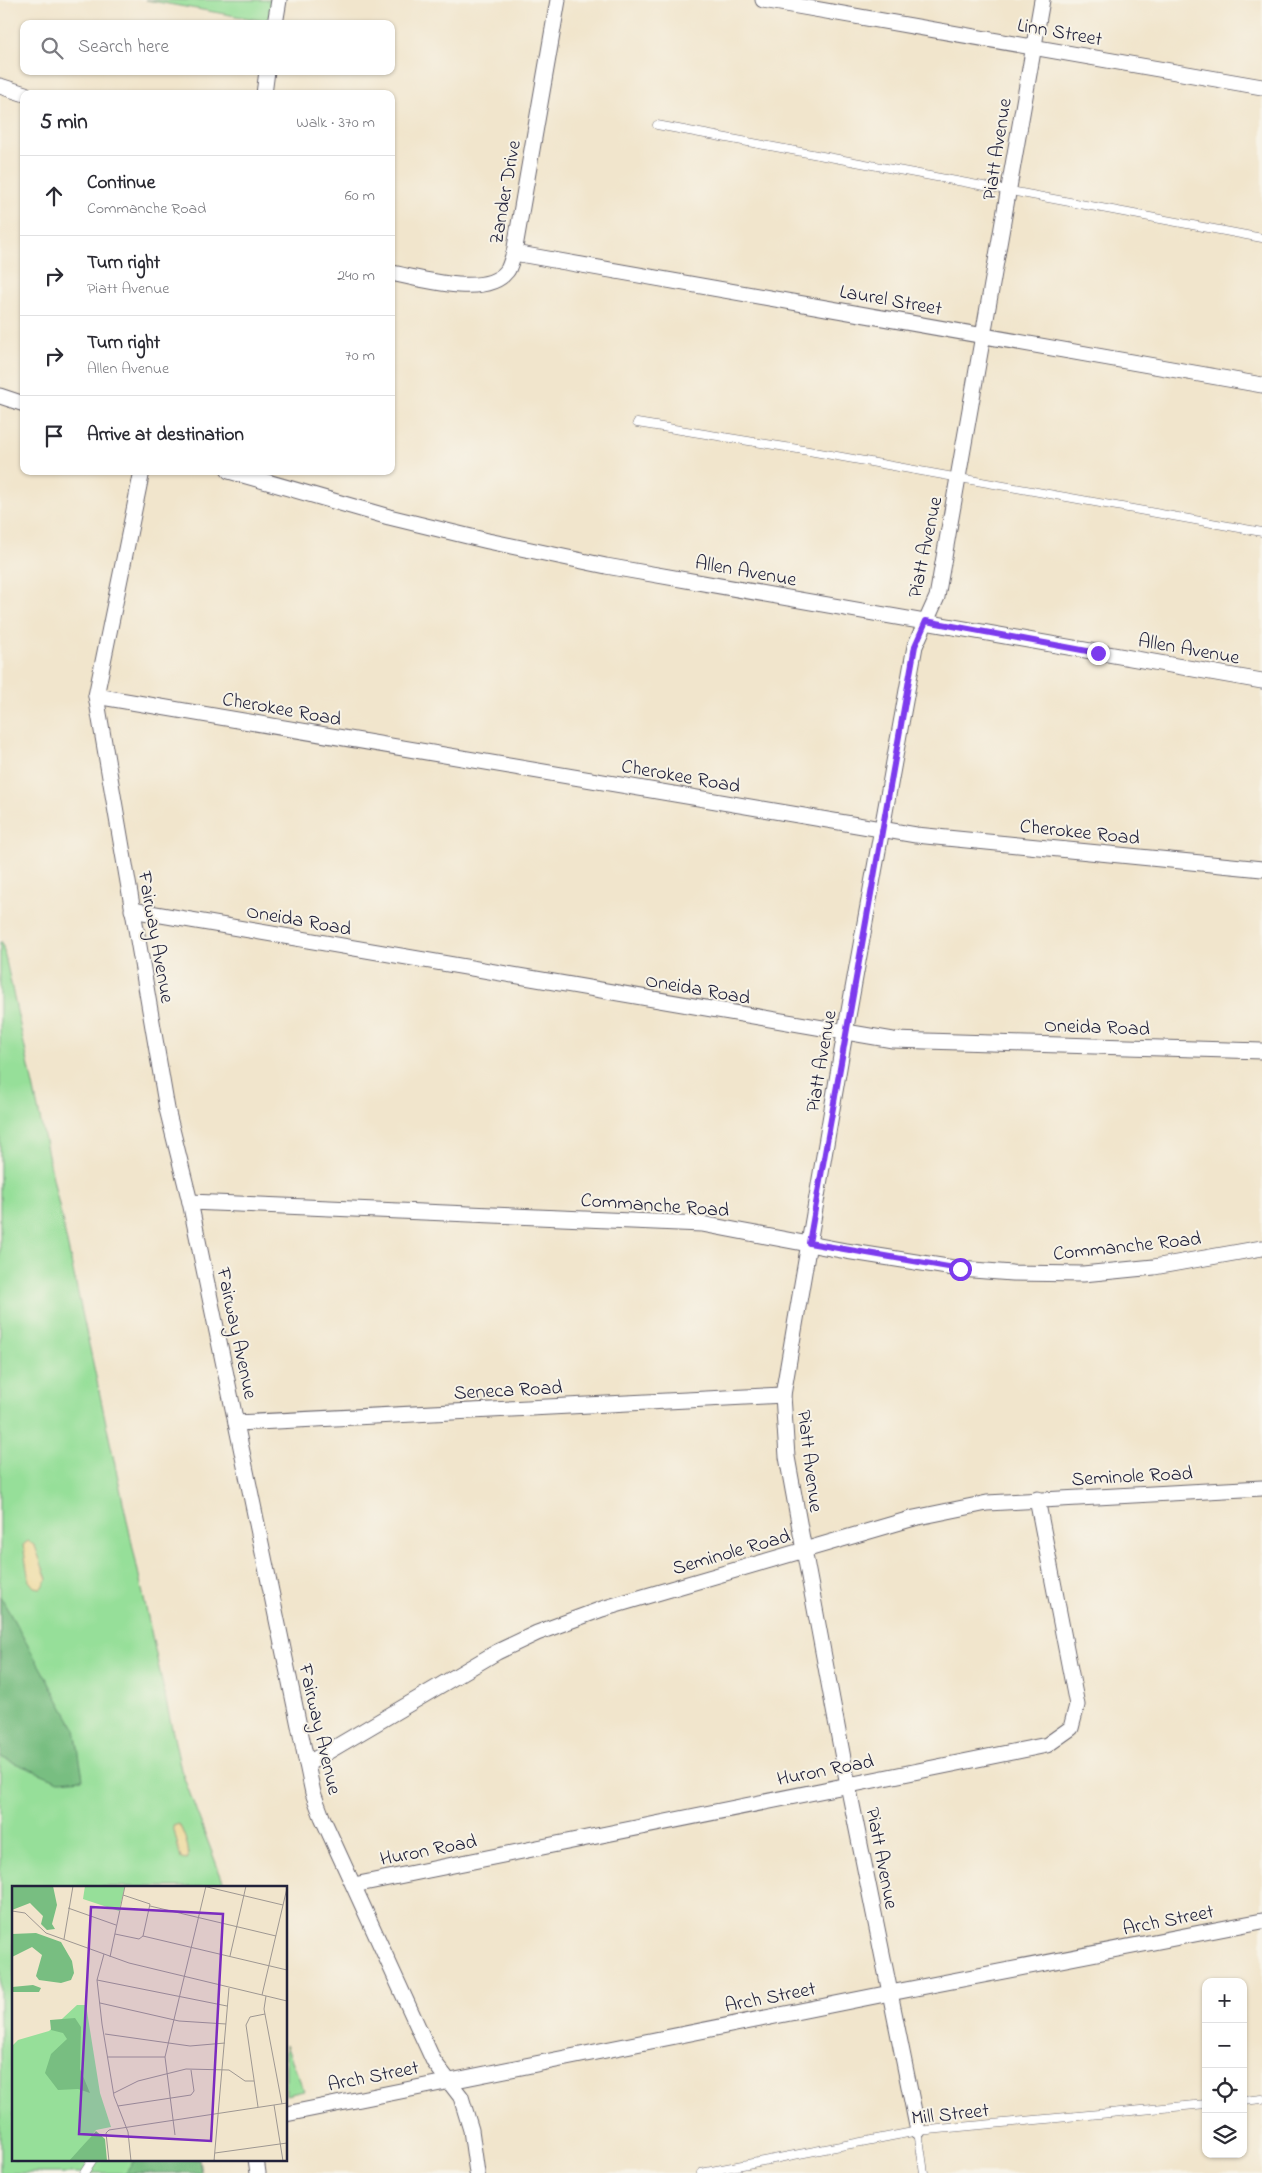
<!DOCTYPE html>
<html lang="en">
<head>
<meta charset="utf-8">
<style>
	:root { --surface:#fff; --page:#f2f2f3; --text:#2b2b33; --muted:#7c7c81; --line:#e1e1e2 }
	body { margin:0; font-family:"Indie Flower",sans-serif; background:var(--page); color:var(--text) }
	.controls { position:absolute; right:15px; bottom:15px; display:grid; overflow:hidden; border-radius:10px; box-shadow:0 1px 4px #0004 }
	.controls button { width:45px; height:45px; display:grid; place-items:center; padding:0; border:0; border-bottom:1px solid var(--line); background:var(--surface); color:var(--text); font:25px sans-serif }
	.stop { position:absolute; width:15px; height:15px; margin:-11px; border:4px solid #7c3aed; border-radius:50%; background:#fff }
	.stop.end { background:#7c3aed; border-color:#fff; box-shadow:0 1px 5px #0008 }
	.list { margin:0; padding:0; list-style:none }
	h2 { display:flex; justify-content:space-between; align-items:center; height:65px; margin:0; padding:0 20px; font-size:21px }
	h2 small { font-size:16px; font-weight:400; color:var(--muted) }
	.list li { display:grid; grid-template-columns:32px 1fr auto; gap:15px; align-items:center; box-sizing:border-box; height:80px; padding:0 20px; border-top:1px solid var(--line) }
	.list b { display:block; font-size:19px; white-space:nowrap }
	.list p { margin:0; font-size:16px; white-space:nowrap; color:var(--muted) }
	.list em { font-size:16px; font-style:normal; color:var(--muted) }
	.icon { flex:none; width:28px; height:28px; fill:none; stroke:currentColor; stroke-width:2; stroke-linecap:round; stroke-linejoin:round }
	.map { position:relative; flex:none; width:1262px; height:2173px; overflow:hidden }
	.search { position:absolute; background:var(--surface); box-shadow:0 1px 4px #0004; left:20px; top:20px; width:375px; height:55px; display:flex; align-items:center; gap:12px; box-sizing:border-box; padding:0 18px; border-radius:10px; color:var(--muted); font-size:19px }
	.panel { position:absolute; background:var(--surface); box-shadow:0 1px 4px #0004; left:20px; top:90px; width:375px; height:385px; border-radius:10px }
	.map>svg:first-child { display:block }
	.green { fill:#96df99; stroke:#5c806a }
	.forest { fill:#78be81; stroke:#4d705e }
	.sand { fill:#eeda9e; stroke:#887e6c }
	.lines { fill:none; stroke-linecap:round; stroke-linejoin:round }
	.service-casing { stroke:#6a666e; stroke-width:9 }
	.minor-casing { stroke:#6a666e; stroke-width:17 }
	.service { stroke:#fff; stroke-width:8 }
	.minor { stroke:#fff; stroke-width:15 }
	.route { stroke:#7c3aed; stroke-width:6 }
	.labels { text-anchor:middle; stroke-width:4; stroke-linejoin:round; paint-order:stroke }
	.street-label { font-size:20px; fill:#22223b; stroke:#f7f3e8 }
	.inset-road { fill:none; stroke:#9e9792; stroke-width:1 }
	.view { fill:#7b2cbf; fill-opacity:0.15; stroke:#7b2cbf; stroke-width:2.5 }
	.inset-edge { fill:none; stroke:#22223b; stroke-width:2.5 }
</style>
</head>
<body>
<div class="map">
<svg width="1262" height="2173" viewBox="0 0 1262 2173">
	<rect width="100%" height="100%" fill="#f7f3e8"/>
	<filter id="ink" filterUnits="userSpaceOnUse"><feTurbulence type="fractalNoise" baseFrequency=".02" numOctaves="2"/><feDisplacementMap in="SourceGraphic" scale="10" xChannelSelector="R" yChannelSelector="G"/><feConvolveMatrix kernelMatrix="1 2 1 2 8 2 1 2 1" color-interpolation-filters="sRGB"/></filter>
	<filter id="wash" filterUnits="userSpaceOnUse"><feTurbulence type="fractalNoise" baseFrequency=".0096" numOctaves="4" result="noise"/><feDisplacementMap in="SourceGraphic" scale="20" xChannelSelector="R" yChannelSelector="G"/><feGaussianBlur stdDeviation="1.12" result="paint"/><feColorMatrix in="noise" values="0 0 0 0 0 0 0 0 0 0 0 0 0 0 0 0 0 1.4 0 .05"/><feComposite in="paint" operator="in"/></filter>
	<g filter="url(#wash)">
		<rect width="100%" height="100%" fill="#f1e5cc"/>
		<g class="green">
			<path d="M146,0H274L270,22Z"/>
			<path d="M0,942H2L181,1770L225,1887H14V2159H139L129,2173H0Z"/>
			<path d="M286,2045L304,2091L286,2095Z"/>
		</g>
		<g class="forest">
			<path d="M0,1596L75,1729L83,1779L59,1781L0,1757Z"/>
			<path d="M135,2159H199L201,2173H125Z"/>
		</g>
		<g class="sand">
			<path d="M28,1541L35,1546L47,1579L41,1588L34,1587L29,1581L23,1545Z"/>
			<path d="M179,1824C183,1832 192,1852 187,1860L181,1859L173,1826Z"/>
		</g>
	</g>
	<g filter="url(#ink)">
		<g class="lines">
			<g class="service-casing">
				<g id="service">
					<path d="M657,125L1262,238"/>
					<path d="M637,423L792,448L1262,532"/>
					<path d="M1243,2101L1262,2099"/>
					<path d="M918,2131L924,2173"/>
					<path d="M84,2173L93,2159"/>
					<path d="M701,2173L918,2131L1206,2104"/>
				</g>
			</g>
			<g class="minor-casing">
				<g id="minor">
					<path d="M763,0L1262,87"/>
					<path d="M275,24L279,0"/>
					<path d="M0,86L25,94"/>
					<path d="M264,94L267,71"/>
					<path d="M514,253L1262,385"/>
					<path d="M391,273C420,278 486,299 507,271C510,267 512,258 514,253L558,0"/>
					<path d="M0,396L24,404"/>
					<path d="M142,471L96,696L167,1109L190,1202L313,1793L322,1817L434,2062L461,2097L471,2130L477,2173"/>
					<path d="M229,471L389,517L488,541L606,566L1262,681"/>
					<path d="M96,696L916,835L1262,869"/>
					<path d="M132,910L893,1040L1262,1051"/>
					<path d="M190,1202L702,1224L846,1251L960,1269L1012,1273L1083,1274L1154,1267L1262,1248"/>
					<path d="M236,1423L783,1395"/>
					<path d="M307,1764L497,1652L537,1633L602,1609L914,1518L987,1503L1262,1488"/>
					<path d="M354,1885L1047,1745L1071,1728L1077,1705L1037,1499"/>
					<path d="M286,2114L890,1993L1262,1921"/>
					<path d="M918,2131L848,1785L804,1550L787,1457L783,1395L845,1033L915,646L937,597L1042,0"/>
					<path d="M256,2159L258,2173"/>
				</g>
			</g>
			<use href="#service" class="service"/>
			<use href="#minor" class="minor"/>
		</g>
	</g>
	<g class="lines" filter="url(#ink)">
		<path class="route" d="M960,1269L809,1243L915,646L926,621L1098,653"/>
	</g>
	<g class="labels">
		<g class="street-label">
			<text transform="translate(1060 31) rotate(10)" y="7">Linn Street</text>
			<text transform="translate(996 149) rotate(-81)" y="7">Piatt Avenue</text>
			<text transform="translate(504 192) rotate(-80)" y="7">Zander Drive</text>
			<text transform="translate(891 299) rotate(10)" y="7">Laurel Street</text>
			<text transform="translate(924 547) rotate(-78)" y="7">Piatt Avenue</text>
			<text transform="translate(746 570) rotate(10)" y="7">Allen Avenue</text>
			<text transform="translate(1189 648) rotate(10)" y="7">Allen Avenue</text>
			<text transform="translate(282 708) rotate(10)" y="7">Cherokee Road</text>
			<text transform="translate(681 775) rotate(10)" y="7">Cherokee Road</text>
			<text transform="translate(1080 831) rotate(6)" y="7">Cherokee Road</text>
			<text transform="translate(299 919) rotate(10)" y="7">Oneida Road</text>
			<text transform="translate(157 937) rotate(80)" y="7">Fairway Avenue</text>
			<text transform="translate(698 988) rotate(10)" y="7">Oneida Road</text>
			<text transform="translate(1097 1026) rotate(2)" y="7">Oneida Road</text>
			<text transform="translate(820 1061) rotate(-80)" y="7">Piatt Avenue</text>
			<text transform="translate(655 1204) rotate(4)" y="7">Commanche Road</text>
			<text transform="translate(1127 1245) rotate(-6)" y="7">Commanche Road</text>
			<text transform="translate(238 1333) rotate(78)" y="7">Fairway Avenue</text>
			<text transform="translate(508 1389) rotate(-3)" y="7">Seneca Road</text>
			<text transform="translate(811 1461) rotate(83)" y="7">Piatt Avenue</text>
			<text transform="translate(1132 1475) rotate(-3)" y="7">Seminole Road</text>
			<text transform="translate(731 1551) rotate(-16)" y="7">Seminole Road</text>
			<text transform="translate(321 1729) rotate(77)" y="7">Fairway Avenue</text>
			<text transform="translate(825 1769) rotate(-11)" y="7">Huron Road</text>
			<text transform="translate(428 1849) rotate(-11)" y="7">Huron Road</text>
			<text transform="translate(883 1858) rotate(79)" y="7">Piatt Avenue</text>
			<text transform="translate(1168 1919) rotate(-11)" y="7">Arch Street</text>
			<text transform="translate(770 1996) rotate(-11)" y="7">Arch Street</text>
			<text transform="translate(373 2075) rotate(-11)" y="7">Arch Street</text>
			<text transform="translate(950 2113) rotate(-6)" y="7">Mill Street</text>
		</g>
	</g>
	<g transform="translate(12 1886)">
		<rect width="275" height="275" fill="#f1e5cc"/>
		<path d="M73,0H113L107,25L71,13ZM65,119H74L88,207L99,241L84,244L60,275H0V160L6,154L37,145Z" fill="#96df99"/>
		<path d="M0,0H41L45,19L40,38L43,43L35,44L29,38L31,30L18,17L0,24ZM24,47L49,56L60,75L62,87L59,94L49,97L27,94L24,90L30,69L20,61L0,71V48ZM21,99L29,102L27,106H0V101ZM63,132L69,141L68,183L78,207L66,203L46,204L33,187L39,168L55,153L51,147L39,144L38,134ZM84,245L93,253L95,275H57Z" fill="#78be81"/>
		<path class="inset-road" d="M191,0L271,19M111,9L138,18L131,50M138,20L264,50M56,22L104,39M0,25L13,27L34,47L117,77L275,115M103,48L127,53L131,50M131,50L275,84M52,53L61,0M92,68L85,94L90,138L102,210L116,246L119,275M218,70L234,0M98,71L113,0M85,94L215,120M250,109L275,2M254,110L252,123L270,218M88,117L167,135L214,138M93,148L178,160L213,157M96,171H153M102,207L126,195L174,183L217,184L233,195H242M262,219L271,275M106,220L179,209L182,205L179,184M246,221L234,139L238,131L253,128M163,249L153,171L194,0M203,267L275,257M97,275L94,247L97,244L275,217M202,275L217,102"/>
		<path class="view" d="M79,21L211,28L199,255L67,248Z"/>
		<rect width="275" height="275" class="inset-edge"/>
	</g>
</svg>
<div class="controls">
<button>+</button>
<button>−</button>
<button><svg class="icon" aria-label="locate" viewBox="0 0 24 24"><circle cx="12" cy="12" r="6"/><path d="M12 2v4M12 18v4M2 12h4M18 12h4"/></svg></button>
<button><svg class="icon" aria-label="layers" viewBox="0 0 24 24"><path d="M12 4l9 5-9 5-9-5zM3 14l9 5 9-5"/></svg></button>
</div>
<div class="stop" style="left:960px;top:1269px"></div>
<div class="stop end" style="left:1098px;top:653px"></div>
<div class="search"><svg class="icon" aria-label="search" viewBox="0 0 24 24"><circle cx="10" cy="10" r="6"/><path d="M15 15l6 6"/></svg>Search here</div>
<section class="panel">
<h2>5 min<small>Walk · 370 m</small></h2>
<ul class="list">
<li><svg class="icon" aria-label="ahead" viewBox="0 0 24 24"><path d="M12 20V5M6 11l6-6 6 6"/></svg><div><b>Continue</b><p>Commanche Road</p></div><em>60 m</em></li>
<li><svg class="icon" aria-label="right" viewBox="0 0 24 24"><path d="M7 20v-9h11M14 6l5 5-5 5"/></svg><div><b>Turn right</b><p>Piatt Avenue</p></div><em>240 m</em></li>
<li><svg class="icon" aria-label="right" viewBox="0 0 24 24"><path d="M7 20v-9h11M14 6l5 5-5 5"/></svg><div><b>Turn right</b><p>Allen Avenue</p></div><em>70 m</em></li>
<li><svg class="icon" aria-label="arrive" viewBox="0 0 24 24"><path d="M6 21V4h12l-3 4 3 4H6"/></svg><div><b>Arrive at destination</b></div></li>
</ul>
</section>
</div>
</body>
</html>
